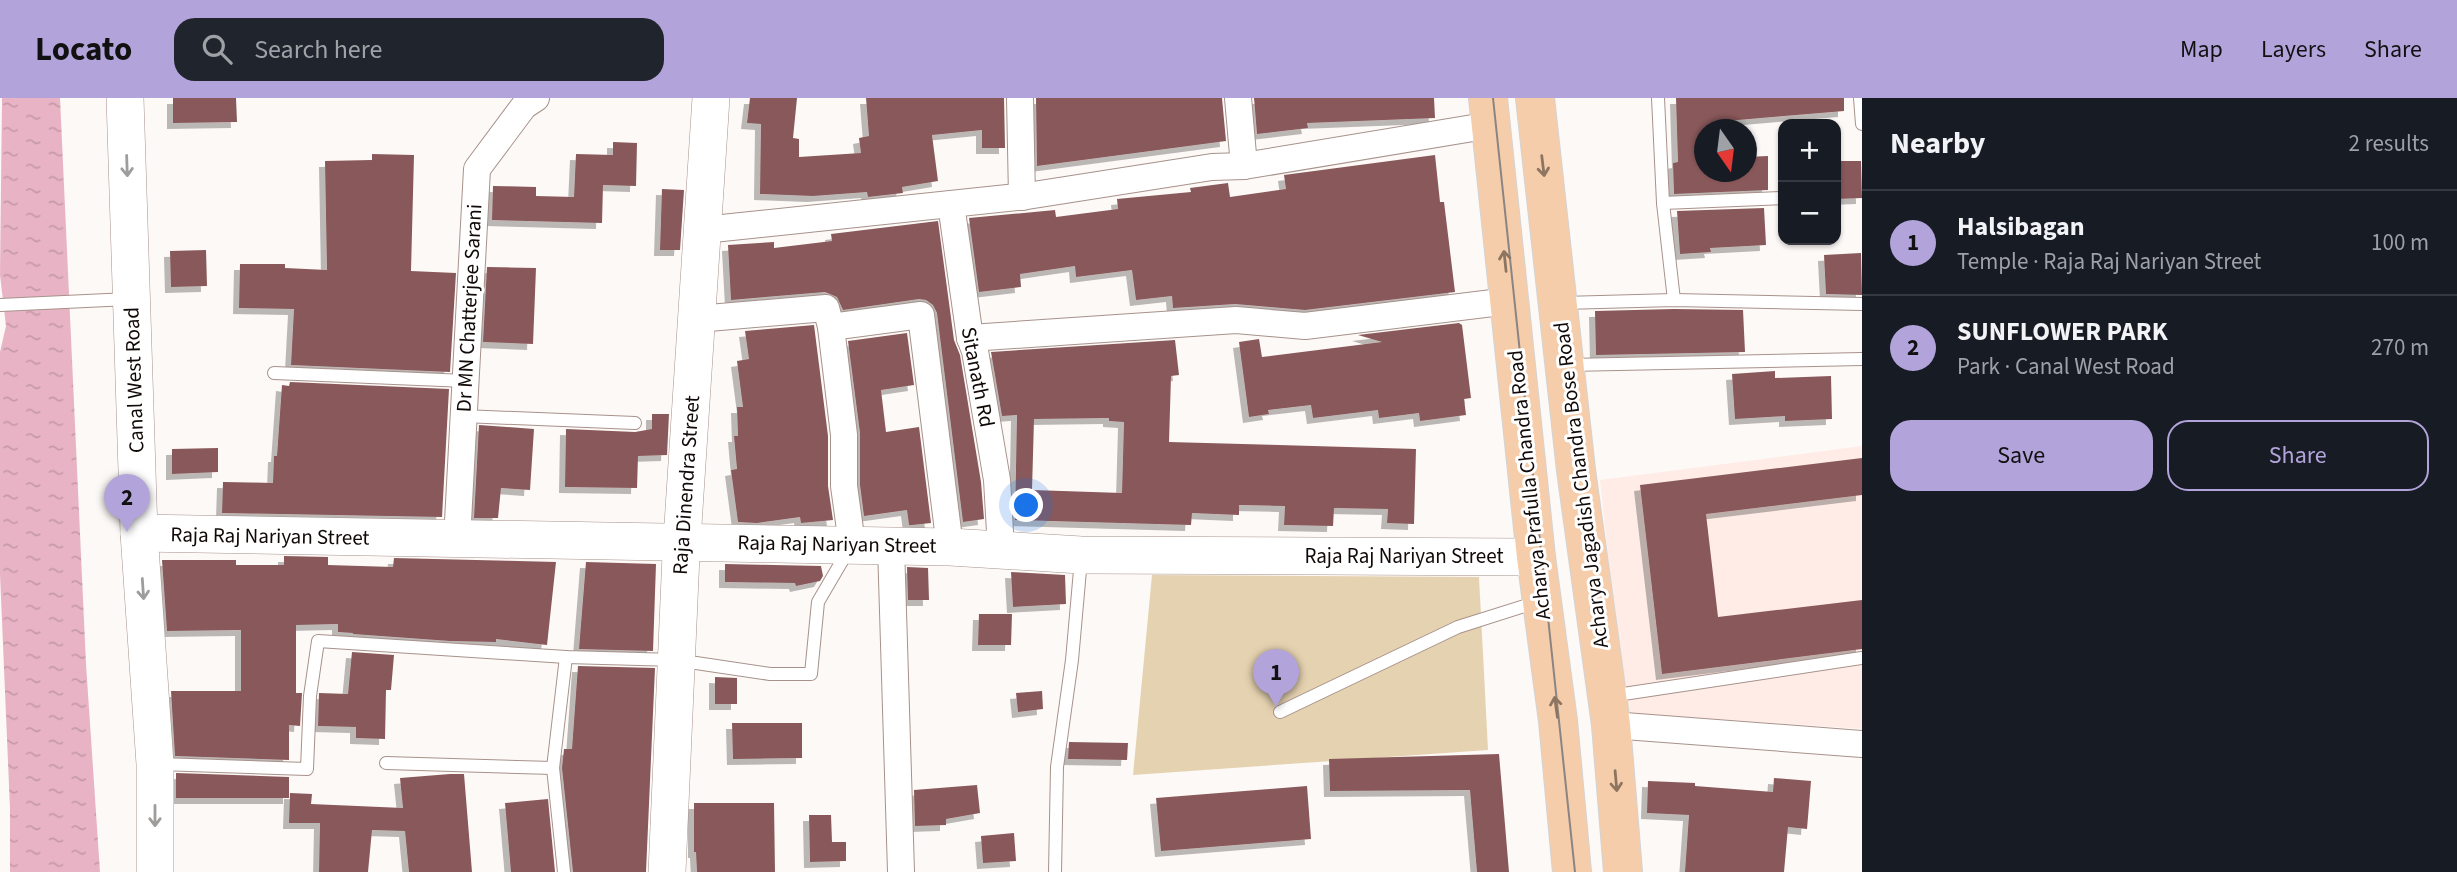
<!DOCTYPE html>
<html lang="en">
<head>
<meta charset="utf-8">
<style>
	:root { --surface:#171b24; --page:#20242c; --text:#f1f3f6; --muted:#9ea1a6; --line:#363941; --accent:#b3a3db }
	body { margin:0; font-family:"Source Sans 3",sans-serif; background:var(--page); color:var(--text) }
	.controls { position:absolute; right:21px; top:21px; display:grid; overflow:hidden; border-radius:14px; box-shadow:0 2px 5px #0004 }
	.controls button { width:63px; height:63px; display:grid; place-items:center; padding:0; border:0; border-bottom:2px solid var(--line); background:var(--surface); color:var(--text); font:35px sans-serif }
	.compass { position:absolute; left:1694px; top:21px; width:63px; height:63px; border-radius:50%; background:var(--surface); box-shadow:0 2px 5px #0004; rotate:166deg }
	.you { position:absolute; left:1027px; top:408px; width:24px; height:24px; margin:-18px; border:5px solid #fff; border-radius:50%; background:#1a73e8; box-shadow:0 0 0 10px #1a73e833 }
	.badge { display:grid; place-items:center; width:46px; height:46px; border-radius:50%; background:var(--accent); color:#111; font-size:23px; font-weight:700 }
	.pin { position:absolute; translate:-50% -58px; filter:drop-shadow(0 2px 4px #0008) }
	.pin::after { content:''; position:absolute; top:37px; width:24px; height:21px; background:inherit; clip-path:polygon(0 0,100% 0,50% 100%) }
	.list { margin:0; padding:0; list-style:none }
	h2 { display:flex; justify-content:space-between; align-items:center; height:91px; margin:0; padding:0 28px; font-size:30px }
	h2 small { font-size:23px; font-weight:400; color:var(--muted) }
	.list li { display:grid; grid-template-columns:46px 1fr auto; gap:21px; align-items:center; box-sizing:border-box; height:105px; padding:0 28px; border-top:2px solid var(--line) }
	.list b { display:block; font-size:26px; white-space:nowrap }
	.list p { margin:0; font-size:23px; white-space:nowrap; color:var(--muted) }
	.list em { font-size:23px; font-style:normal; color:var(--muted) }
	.actions { display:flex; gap:14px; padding:21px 28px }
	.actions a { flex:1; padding:16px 0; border:2px solid var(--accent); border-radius:21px; text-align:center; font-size:24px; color:var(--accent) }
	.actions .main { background:var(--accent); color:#111 }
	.icon { flex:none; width:38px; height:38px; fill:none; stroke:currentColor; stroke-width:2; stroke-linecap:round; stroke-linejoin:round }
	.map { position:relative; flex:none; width:1862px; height:774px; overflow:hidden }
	header { display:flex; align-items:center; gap:42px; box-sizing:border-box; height:98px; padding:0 35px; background:var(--accent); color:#111 }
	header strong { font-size:33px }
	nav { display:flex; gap:38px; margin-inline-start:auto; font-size:24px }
	.search { width:490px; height:63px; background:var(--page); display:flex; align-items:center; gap:18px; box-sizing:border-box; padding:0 24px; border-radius:21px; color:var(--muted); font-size:26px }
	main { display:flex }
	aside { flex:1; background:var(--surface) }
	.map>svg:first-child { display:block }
	.built { fill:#ffece6 }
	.park { fill:#e5d2b0 }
	.water { fill:url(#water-ripples) }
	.building { fill:#89595a; fill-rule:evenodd; filter:url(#shadow) }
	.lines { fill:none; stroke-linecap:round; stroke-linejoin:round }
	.lane-casing { stroke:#a7928b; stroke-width:14 }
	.street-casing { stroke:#a7928b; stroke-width:28 }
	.secondary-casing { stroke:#a7928b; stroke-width:38 }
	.primary-casing { stroke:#d4d3d2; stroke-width:40 }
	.lane { stroke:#fff; stroke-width:12 }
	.street { stroke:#fff; stroke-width:26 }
	.secondary { stroke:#fff; stroke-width:37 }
	.primary { stroke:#f6cdaa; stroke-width:38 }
	.tram { stroke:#8a8583; stroke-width:2 }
	.oneway { stroke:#9f9d9c }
	.oneway2 { stroke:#8e7561 }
	.labels { text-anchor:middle; stroke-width:6; stroke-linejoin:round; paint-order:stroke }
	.street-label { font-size:21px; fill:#100907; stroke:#fff }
</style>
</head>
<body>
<header>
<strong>Locato</strong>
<div class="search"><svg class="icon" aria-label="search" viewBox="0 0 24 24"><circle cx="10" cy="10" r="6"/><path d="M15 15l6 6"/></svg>Search here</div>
<nav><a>Map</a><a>Layers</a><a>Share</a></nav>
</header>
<main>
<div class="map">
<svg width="1862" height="774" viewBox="0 0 1862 774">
	<defs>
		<pattern id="water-ripples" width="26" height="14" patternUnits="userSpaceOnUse" patternTransform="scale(1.75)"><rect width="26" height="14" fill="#e8b4c5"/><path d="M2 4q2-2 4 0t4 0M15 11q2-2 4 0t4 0" fill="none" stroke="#c699a8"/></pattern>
		<filter id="shadow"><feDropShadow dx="-6" dy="6" stdDeviation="0" flood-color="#0004"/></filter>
	</defs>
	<rect width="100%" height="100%" fill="#fdf9f7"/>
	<path class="built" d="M1862,348V631L1625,615L1600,382Z"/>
	<path class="park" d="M1152,477L1479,479L1488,652L1133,677Z"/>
	<path class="water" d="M2,0H60L86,566L100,774H10V711L0,476V254L6,228L0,177Z"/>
	<g class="building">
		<path d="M173,0H236L237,24L173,25Z"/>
		<path d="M750,0H797L793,40L799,41V59L861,55L859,40L869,38L866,0H1004L1005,50H982V32L932,37L938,83L902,89L903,95L868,99L867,94L813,98L760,96L761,26L747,25Z"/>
		<path d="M1036,0H1222L1226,43L1037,68Z"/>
		<path d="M1254,0H1434L1435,20L1307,25L1308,30L1257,36Z"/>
		<path d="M1676,0H1844V13L1726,23L1727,32H1704V74H1746V59L1768,58V92L1674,96L1673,65L1678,64Z"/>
		<path d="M613,44L637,45L636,88L603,87L602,125L492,122L493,88L536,89V98L574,99L576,56L613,57Z"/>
		<path d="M372,56L414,57L411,173L456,175L450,274L291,267L294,211L239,210L240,166H285V170L327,172L325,63L372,62Z"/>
		<path d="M1435,57L1440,104H1444L1455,194L1305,212L1235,206L1173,210L1172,198L1136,202L1132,172L1076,179L1075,168L1020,176L1021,189L979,194L969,120L1055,112L1056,119L1118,111L1117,101L1191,94L1190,90L1228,85L1230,99L1286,91L1284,77Z"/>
		<path d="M1836,63H1861L1862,100L1836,101Z"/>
		<path d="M662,91L684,92L680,152H660Z"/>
		<path d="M1764,110L1766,147L1710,150L1711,154L1680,156L1677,113Z"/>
		<path d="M938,123L954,242L960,257L981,384L984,421L963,424L937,215L933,207L926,202L919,201L843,212L837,199L825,194L731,202L728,147L774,144V150L832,143L831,136Z"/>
		<path d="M206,152L207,188L171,189L170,153Z"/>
		<path d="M1861,155L1862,197L1826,196L1824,157Z"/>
		<path d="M487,169L536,170L533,246L483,244Z"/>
		<path d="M1674,211L1743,212L1745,254L1596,257L1595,213Z"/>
		<path d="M1459,225L1462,227L1471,300L1464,301L1466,317L1420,323L1419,315L1379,320L1378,312L1313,320L1311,307L1268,312L1269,316L1249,319L1239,244L1259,241L1262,259L1382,244L1358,237Z"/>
		<path d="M814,227L828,338V388L833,422L801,425L800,419L757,425L738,424L731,372L737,371L734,338H738L737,309H743L737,263L749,261L745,233Z"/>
		<path d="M907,235L914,287L881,292L886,334L919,329L931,425L912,427H909L907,412L864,418L860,387V335L848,243Z"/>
		<path d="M1175,242L1179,277L1171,278L1169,344L1416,351L1414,426L1387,425L1388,411L1334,410L1333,428L1284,427L1285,408L1239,407V417L1192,415L1191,427L1015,422L1017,317L1002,318L991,254ZM1109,320V323L1124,324L1122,395L1032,392L1034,321Z"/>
		<path d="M1775,273V280L1831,278L1832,321L1785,323V318L1735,321L1732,276Z"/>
		<path d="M290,284L449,291L442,419L222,415L223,384L273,385L274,358H277L282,287L289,288Z"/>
		<path d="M652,316H669L667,357L638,358L637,390L565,389L566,331L635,334L652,331Z"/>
		<path d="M479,327L534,331L530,392L501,390L498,420H474Z"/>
		<path d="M218,350V374L172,376V351Z"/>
		<path d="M1862,360V397L1706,416L1718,519L1862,502V551L1662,576L1640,387Z"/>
		<path d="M284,458L328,459V467L393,469L394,460L556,464L547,547L496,541V544L450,543L353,536V535L338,534V526L296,527V595H302L300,628L289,627V662L175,658L171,593H241V532L167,533L162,462H236V467H284Z"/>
		<path d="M586,464L656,466L653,553L579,551Z"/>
		<path d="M725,466L821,468L823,478L820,483L796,488L795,485L725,484Z"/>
		<path d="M907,469L928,470L929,502H908Z"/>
		<path d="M1011,474L1065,477L1066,506L1013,509Z"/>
		<path d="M979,516H1012L1011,547H978Z"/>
		<path d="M352,554L394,557L391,592H386L385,641L356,640V629L318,628L319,595L348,596Z"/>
		<path d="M578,568L655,570L646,774H573L562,670L564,651H572Z"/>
		<path d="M715,579L737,580V606H715Z"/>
		<path d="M1042,593L1043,611L1018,614L1016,595Z"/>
		<path d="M732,625H802V660L733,661Z"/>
		<path d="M1069,644L1128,645L1127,662L1068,661Z"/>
		<path d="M1499,656L1509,774H1477L1470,692L1330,693L1329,661Z"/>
		<path d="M176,675L289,679V700H176Z"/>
		<path d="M450,676H464L472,774H409L405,733L372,732L368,774H319L320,725H289L290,695L312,696L311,706L403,710L400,680Z"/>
		<path d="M1774,680L1811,683L1807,731L1788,729L1784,774H1685L1689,717L1647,715L1648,683L1695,685V688L1773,694Z"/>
		<path d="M977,687L980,715L946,721V727L915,728L914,692Z"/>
		<path d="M1307,688L1311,741L1161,753L1156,700Z"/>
		<path d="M548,701L555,774H511L505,705Z"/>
		<path d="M694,705H774L775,774H697L696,754H694Z"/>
		<path d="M809,717H831L832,744H846V763L810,764Z"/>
		<path d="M1014,735L1016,763L983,765L981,738Z"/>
	</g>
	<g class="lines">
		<g class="lane-casing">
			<g id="lane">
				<path d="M1658,0L1663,105L1674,202"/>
				<path d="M1860,0L1862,26"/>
				<path d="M1663,105L1783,100"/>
				<path d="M1563,205L1674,202L1862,206"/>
				<path d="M0,207L129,201"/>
				<path d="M1568,267L1862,261"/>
				<path d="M274,275L466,283"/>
				<path d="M463,318L635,325"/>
				<path d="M1610,598L1862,560"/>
				<path d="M1280,614L1458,529L1537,504"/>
				<path d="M386,665L553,670"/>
				<path d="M159,666L307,671L310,598L318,543L566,559L676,562L770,576H811L818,504L849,451"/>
				<path d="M564,774L553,670L566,559"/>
				<path d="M1055,774L1057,669L1072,562L1081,461"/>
			</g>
		</g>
		<g class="street-casing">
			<g id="street">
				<path d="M1020,0L1022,99"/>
				<path d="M1238,0L1244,68"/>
				<path d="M951,106L970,240L975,253L997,382L1001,451"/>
				<path d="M703,132L1027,98L1212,69L1244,68L1491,27"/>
				<path d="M697,221L826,210L831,229"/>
				<path d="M970,240L1236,222L1305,228L1509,203"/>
				<path d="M457,442L477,71L524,8L536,0"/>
				<path d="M852,446L844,388V337L831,229L921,217L950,449"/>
				<path d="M891,448L901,774"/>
				<path d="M1611,627L1862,646"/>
			</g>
		</g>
		<g class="secondary-casing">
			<g id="secondary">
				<path d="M125,0L139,435L155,666V774"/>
				<path d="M139,435L950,449L1081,457L1536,459"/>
				<path d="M667,774L681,457L711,0"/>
			</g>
		</g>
		<g class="primary-casing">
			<g id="primary">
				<path d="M1488,0L1536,459L1558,623L1572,774"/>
				<path d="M1535,0L1576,372L1611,627L1623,774"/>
			</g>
		</g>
		<use href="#lane" class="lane"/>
		<use href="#street" class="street"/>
		<use href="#secondary" class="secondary"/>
		<use href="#primary" class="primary"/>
		<path class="tram" d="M1493,0L1575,774"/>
	</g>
	<defs><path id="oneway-shaft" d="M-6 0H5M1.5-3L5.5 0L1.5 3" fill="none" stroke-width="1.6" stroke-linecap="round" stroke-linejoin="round" transform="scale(1.75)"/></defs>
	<g class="oneway">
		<use href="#oneway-shaft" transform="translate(127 68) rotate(88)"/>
		<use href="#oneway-shaft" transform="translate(143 491) rotate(86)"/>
		<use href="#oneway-shaft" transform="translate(155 718) rotate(90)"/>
	</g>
	<g class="oneway2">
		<use href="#oneway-shaft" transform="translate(1543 68) rotate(83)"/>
		<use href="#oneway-shaft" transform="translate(1505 163) rotate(-96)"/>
		<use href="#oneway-shaft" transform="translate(1556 609) rotate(-98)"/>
		<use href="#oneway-shaft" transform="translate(1616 683) rotate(85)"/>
	</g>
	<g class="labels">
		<g class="street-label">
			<text transform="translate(469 210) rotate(-87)" y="7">Dr MN Chatterjee Sarani</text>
			<text transform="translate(978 279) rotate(79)" y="7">Sitanath Rd</text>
			<text transform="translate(134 282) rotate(-92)" y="7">Canal West Road</text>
			<text transform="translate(686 387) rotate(-86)" y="7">Raja Dinendra Street</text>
			<text transform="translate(1529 387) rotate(-96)" y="7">Acharya Prafulla Chandra Road</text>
			<text transform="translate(1581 387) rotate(-97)" y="7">Acharya Jagadish Chandra Bose Road</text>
			<text transform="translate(270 438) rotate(1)" y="7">Raja Raj Nariyan Street</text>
			<text transform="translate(837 446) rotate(1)" y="7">Raja Raj Nariyan Street</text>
			<text x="1404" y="465">Raja Raj Nariyan Street</text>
		</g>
	</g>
</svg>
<div class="controls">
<button>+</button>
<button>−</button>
</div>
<svg class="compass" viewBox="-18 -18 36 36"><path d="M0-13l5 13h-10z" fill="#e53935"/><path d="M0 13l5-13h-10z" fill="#9ea1a6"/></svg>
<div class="you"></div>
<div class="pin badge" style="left:1276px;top:609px">1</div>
<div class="pin badge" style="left:127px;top:434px">2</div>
</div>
<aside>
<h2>Nearby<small>2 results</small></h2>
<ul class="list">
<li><span class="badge">1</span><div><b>Halsibagan</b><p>Temple · Raja Raj Nariyan Street</p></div><em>100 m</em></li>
<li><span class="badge">2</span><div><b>SUNFLOWER PARK</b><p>Park · Canal West Road</p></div><em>270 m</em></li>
</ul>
<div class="actions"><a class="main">Save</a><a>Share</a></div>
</aside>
</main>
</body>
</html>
